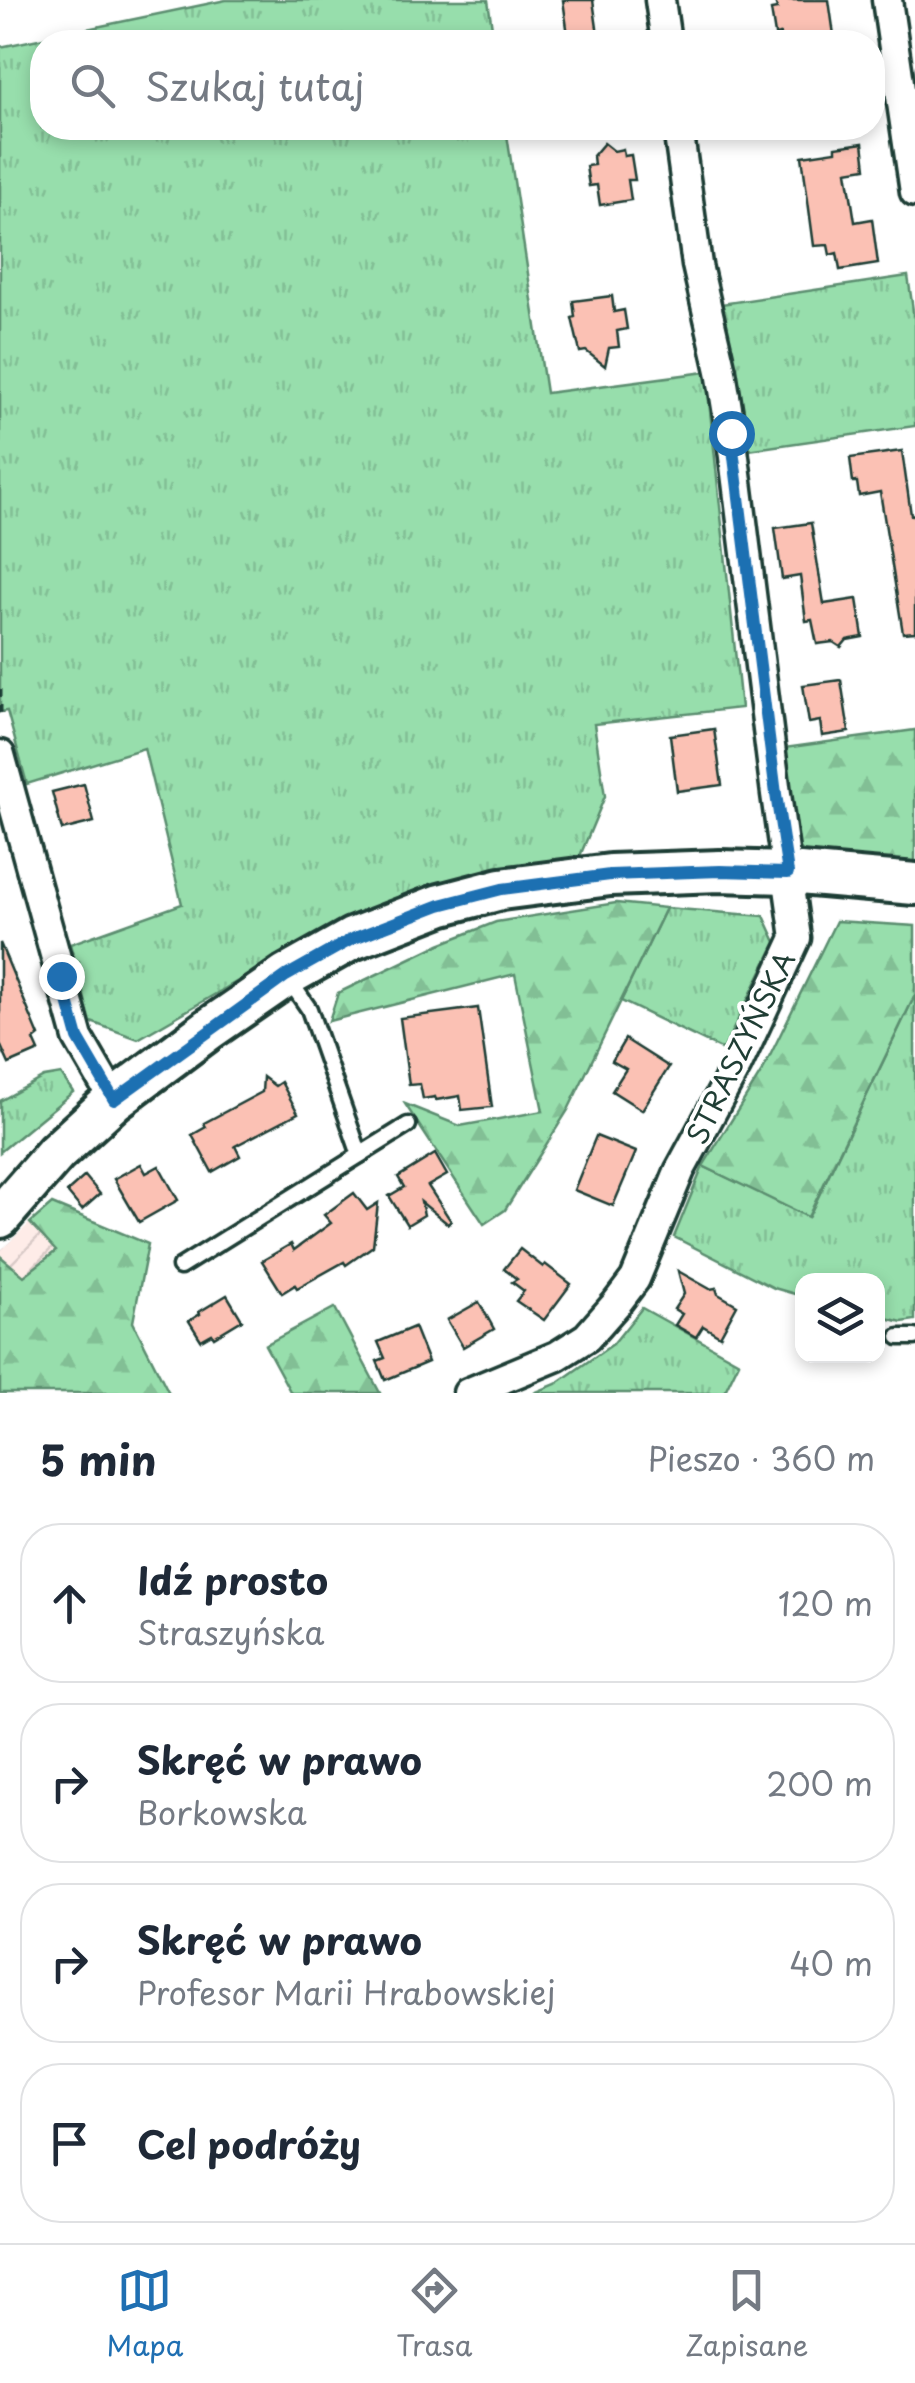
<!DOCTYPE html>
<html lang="pl">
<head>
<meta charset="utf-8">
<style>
	:root { --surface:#fff; --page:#f6f6f7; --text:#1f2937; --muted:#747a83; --line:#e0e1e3; --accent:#1f6fb2 }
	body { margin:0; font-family:"Playpen Sans",sans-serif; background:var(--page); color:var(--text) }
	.controls { position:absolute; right:30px; bottom:30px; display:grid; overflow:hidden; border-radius:20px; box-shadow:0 5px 15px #0003 }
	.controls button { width:90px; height:90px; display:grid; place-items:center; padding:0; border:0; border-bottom:2px solid var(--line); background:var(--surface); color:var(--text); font:50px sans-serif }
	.stop { position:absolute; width:30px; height:30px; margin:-22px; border:8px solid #1f6fb2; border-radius:50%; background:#fff }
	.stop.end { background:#1f6fb2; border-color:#fff; box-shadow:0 2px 10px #0008 }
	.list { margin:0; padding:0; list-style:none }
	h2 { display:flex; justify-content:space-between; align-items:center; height:130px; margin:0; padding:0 40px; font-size:42px }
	h2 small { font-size:32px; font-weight:400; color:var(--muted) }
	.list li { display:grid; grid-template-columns:65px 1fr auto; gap:30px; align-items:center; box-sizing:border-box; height:160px; margin:0 20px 20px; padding:0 20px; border:2px solid var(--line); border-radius:40px }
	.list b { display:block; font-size:38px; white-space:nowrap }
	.list p { margin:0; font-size:32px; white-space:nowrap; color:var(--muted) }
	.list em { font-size:32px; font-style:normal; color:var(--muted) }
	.icon { flex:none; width:55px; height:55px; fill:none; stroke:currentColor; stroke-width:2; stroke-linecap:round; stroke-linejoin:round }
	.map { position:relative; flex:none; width:915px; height:1393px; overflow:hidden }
	.search { position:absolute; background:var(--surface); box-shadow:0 5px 15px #0003; left:30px; right:30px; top:30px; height:110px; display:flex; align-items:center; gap:25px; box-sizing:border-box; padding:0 35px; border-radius:40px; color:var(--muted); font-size:38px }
	.sheet { height:850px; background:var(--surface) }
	nav { display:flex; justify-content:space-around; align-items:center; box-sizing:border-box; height:140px; border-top:2px solid var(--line); background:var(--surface); font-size:28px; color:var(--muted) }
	nav a { display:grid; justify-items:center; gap:5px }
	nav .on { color:var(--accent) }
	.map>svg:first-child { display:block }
	.industrial { fill:url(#industrial-furrows) }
	.grass { fill:url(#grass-tufts); stroke:#5b8e70; stroke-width:2.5 }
	.forest { fill:url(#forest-firs); stroke:#5b8e70; stroke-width:2.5 }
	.building { fill:#fbc1b4; stroke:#1f3d34; stroke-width:2.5 }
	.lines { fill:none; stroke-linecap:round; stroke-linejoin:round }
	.lane-casing { stroke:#1f3d34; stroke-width:21 }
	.street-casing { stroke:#1f3d34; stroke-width:35 }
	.secondary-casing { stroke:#1f3d34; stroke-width:48 }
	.path { stroke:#1f3d34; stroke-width:5; stroke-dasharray:8 8; stroke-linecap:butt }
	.lane { stroke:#fff; stroke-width:14 }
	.street { stroke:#fff; stroke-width:28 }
	.secondary { stroke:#fff; stroke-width:40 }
	.route { stroke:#1f6fb2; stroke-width:12 }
	.labels { text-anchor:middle; stroke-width:8; stroke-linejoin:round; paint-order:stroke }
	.street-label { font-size:28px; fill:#1f3d34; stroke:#fff }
</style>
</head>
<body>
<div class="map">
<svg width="915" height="1393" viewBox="0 0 915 1393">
	<defs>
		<pattern id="industrial-furrows" width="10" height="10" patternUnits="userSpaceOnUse" patternTransform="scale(2.5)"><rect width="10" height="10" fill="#feece8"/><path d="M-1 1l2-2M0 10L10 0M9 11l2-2" fill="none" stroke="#d9cbc8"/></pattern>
		<pattern id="grass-tufts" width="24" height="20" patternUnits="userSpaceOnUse" patternTransform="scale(2.5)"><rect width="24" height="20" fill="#97deac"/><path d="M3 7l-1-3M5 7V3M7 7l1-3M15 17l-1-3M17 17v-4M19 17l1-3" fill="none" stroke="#82bf95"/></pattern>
		<pattern id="forest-firs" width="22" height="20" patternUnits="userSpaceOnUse" patternTransform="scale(2.5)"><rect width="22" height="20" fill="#97deac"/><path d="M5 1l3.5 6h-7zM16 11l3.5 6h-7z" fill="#82bf95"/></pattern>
	</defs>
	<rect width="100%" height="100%" fill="#fff"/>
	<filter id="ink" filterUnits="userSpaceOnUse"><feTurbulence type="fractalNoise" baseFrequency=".01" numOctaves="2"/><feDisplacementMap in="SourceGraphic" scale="20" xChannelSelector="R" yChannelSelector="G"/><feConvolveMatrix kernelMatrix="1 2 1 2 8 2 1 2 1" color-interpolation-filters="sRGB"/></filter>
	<g filter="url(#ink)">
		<path class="industrial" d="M30,1223L57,1250L24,1276L0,1256V1251Z"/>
		<g class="grass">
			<path d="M226,0H488L494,42H42V128H506L546,393L706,372L741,708L594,724L605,796L580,856L455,880L350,916L138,1039L91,1022L70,944L182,904L144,748L27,784L7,711L0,712V47Z"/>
			<path d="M908,276L915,324V426L741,451L721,304Z"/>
			<path d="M666,908L764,916L776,942L723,1050L621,1001Z"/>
			<path d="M915,995V1320L902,1322L878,1316V1280H802V1296L774,1288L674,1237L703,1166L809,1216Z"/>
			<path d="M61,1074L73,1092L0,1152V1101L44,1077Z"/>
			<path d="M642,1308L739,1362L724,1393H534L556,1384L613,1344Z"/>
		</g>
		<g class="forest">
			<path d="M915,730V870L817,862L794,844L784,748Z"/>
			<path d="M616,903L666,908L568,1110L505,1210L484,1224L405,1104L460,1126L543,1111L515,974L329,1021L338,993L440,944L496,922Z"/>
			<path d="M836,921L915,926V995L808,1217L703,1166L764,1068Z"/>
			<path d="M52,1204L148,1244L133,1322L169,1393H0V1256L24,1276L56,1251L30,1223Z"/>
			<path d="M334,1308H335L380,1393H291L265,1345Z"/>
		</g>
		<g class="building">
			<path d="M563,0H593L599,42H569Z"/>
			<path d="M775,0H829L835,42H781L780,34L775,35L771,10L777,9Z"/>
			<path d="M604,143L614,151L623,149L624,156L631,155L635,180H628L631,200L600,205L597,185L589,186L586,166L594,165L593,156Z"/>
			<path d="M863,143L866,168L847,171L855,222L872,219L878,264L840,270L837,253L830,255L828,245L814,246L802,156L836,151V147Z"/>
			<path d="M612,296L614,312L624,310L627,329L617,331L619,347L609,348L605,366L586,351L580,352L572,318L575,317L573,301Z"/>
			<path d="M902,451L911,515L915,514V632L903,633L880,492L859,496L857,482H853L850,458Z"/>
			<path d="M811,523L824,604L857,599L863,637L847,640L841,647L833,642L817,644L812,620L806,621L800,576L782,579L775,528Z"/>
			<path d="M841,680L849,732L822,736L820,721L809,723L803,685Z"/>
			<path d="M714,729L722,785L677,791L670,735Z"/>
			<path d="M84,784L94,822L62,830L52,792Z"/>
			<path d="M0,943L39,1036L34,1040L39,1051L9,1064L0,1044Z"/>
			<path d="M478,1008L492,1107L462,1110L460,1096L436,1100L435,1097L423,1099L420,1084L409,1085L400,1018Z"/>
			<path d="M625,1039L669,1067L642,1110L612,1091L626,1069L612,1061Z"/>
			<path d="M263,1077L275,1086L281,1082L298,1113L235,1146L240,1156L212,1172L192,1135L206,1127L204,1123L262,1092Z"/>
			<path d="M596,1136L636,1152L613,1206L574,1190Z"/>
			<path d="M435,1154L447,1175L428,1186L451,1221L448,1224L421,1202L424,1215L407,1225L389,1196L404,1187L398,1177Z"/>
			<path d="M141,1164L146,1173L159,1166L178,1200L139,1222L114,1179Z"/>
			<path d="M85,1176L100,1194L82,1210L67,1192Z"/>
			<path d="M354,1193L367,1210L378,1203L373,1246L346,1265L344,1262L297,1288L295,1285L282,1293L262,1261L291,1244L294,1250L331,1223L324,1215Z"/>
			<path d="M520,1249L543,1267L545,1264L571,1284L544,1320L516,1301L524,1291L512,1282L517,1279L504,1269Z"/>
			<path d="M678,1271L710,1289L716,1288L718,1294L737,1305L720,1336L703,1326L696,1337L675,1325L682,1314L674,1309L684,1294Z"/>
			<path d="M227,1295L242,1320L214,1337L212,1334L201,1340L189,1321L200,1314L199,1312Z"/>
			<path d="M479,1302L494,1329L463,1347L447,1320Z"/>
			<path d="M414,1327L428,1362L385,1380L377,1361L385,1358L378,1342Z"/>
		</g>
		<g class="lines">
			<g class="lane-casing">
				<g id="lane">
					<path d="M287,977L309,1009L360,1155"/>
					<path d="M180,1267L408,1125"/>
					<path d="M899,1337H915"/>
				</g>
			</g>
			<g class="street-casing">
				<g id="street">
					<path d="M660,0L666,42"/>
					<path d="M887,0L915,192"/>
					<path d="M0,755L78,1038L114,1100"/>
					<path d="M468,1393L557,1356L587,1337L616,1304L635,1279L680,1170L737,1065L796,938L776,794L731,433L721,371L697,265L678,128"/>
				</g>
			</g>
			<g class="secondary-casing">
				<path id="secondary" d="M0,1217L56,1153L114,1100L209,1029L286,976L352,939L440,905L501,889L610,875L720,871L788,873L915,884"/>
			</g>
			<path class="path" d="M0,689V719"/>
			<use href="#lane" class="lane"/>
			<use href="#street" class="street"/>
			<use href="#secondary" class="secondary"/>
		</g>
	</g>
	<g class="lines" filter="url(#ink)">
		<path class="route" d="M61,976L78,1038L114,1100L286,976L352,939L440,905L502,889L610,875L720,871L788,873L776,794L731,433"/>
	</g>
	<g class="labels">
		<g class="street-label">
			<text transform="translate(741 1048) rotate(-64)" y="10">STRASZYŃSKA</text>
		</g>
	</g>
</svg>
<div class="controls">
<button><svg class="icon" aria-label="layers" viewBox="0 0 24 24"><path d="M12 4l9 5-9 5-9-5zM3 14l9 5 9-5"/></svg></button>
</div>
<div class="stop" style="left:731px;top:433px"></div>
<div class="stop end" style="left:61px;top:976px"></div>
<div class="search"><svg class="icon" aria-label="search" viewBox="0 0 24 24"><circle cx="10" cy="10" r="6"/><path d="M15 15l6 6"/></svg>Szukaj tutaj</div>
</div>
<section class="sheet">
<h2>5 min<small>Pieszo · 360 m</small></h2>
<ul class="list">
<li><svg class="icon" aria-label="ahead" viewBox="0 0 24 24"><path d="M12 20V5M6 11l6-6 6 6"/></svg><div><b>Idź prosto</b><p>Straszyńska</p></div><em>120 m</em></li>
<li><svg class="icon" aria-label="right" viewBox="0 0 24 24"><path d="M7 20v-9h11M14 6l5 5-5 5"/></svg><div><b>Skręć w prawo</b><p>Borkowska</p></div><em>200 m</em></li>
<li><svg class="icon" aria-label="right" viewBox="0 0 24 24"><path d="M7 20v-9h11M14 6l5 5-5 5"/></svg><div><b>Skręć w prawo</b><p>Profesor Marii Hrabowskiej</p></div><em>40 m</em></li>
<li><svg class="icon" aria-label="arrive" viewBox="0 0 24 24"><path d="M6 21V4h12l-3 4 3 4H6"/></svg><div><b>Cel podróży</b></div></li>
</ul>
</section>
<nav>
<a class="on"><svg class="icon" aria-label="map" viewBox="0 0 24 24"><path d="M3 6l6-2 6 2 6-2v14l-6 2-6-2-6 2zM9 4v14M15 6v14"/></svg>Mapa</a>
<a><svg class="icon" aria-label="directions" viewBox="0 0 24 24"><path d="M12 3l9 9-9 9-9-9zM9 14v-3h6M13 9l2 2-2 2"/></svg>Trasa</a>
<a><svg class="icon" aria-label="saved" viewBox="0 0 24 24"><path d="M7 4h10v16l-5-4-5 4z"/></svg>Zapisane</a>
</nav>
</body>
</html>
